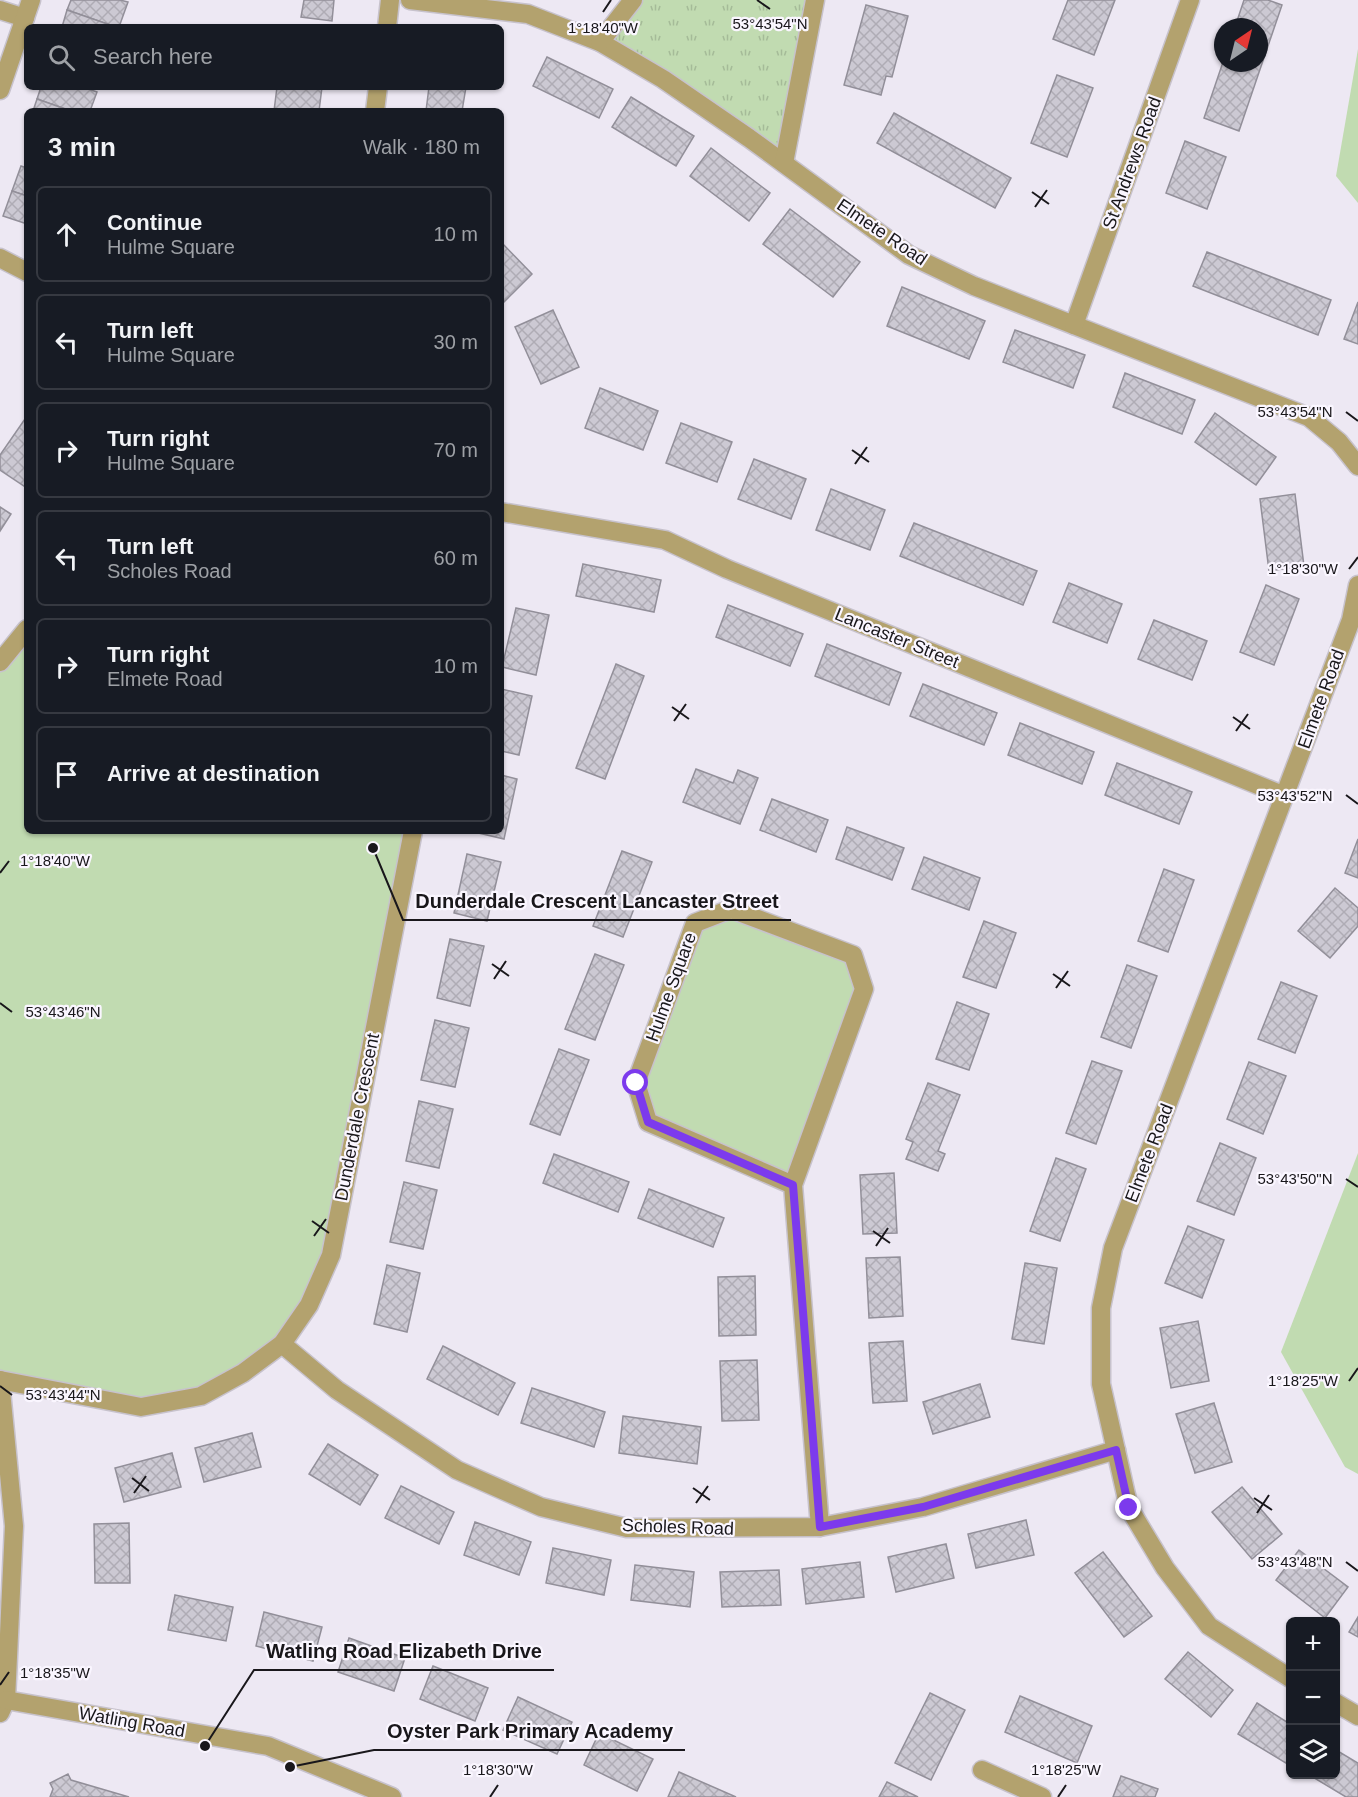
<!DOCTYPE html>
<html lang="en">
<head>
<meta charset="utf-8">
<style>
	:root { --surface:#171b24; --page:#20242c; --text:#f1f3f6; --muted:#9ea1a6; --line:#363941 }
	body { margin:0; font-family:Helvetica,sans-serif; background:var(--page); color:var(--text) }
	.controls { position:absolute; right:18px; bottom:18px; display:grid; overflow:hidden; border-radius:9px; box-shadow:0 2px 4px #0004 }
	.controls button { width:54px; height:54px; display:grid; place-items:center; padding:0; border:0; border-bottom:2px solid var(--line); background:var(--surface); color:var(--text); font:30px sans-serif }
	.compass { position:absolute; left:1214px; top:18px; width:54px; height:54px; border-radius:50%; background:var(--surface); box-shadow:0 2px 4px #0004; rotate:35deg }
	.stop { position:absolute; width:18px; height:18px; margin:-14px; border:4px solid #7c3aed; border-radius:50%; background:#fff }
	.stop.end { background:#7c3aed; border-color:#fff; box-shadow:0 2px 6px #0008 }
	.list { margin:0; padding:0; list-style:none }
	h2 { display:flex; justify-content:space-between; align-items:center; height:78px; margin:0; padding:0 24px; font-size:26px }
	h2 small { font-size:20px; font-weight:400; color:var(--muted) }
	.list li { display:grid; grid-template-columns:39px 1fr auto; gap:18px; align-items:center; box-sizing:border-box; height:96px; margin:0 12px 12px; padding:0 12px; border:2px solid var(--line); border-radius:9px }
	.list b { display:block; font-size:22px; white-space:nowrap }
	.list p { margin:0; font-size:20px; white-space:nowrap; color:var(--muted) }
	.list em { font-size:20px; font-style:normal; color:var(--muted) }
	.icon { flex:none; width:33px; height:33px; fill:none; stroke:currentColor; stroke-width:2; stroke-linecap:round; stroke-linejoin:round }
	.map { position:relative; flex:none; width:1358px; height:1797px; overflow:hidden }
	.search { position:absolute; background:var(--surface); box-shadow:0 2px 4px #0004; left:24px; top:24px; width:480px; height:66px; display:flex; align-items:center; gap:15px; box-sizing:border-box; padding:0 21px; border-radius:9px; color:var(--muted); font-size:22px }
	.panel { position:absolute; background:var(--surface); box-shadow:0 2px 4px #0004; left:24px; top:108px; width:480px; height:726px; border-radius:9px }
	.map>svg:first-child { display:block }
	.grass { fill:url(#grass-tufts) }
	.park { fill:#c1dbb1 }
	.building { fill:url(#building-cross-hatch); stroke:#928f99; stroke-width:1.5 }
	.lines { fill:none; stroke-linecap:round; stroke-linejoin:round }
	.minor-casing { stroke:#c7c2cc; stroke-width:21 }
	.minor { stroke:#b3a26e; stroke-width:18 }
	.route { stroke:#7c3aed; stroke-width:8 }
	.ticks { fill:none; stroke:#19171b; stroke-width:2 }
	.labels { text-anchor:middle; stroke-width:4.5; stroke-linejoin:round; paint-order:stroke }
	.street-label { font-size:18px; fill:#19171b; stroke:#faf6ff }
	.ticks-label { font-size:15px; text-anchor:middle; fill:#19171b; stroke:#faf6ff; stroke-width:4.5; stroke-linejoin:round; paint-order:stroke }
	.leader { fill:none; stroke:#19171b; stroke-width:2 }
	.callout-dot { fill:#19171b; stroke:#faf6ff; stroke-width:2 }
	.callout-label { font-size:20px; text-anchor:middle; font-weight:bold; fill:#19171b; stroke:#faf6ff; stroke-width:4.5; stroke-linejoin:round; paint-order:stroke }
</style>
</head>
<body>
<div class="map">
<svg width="1358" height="1797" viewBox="0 0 1358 1797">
	<defs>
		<pattern id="grass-tufts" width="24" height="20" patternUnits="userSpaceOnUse" patternTransform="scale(1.5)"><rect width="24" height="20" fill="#c1dbb1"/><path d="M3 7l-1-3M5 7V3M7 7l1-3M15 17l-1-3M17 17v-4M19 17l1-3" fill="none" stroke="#a5bb98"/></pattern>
		<pattern id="building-cross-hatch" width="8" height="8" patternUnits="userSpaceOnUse" patternTransform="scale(1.5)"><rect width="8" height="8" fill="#ccc9d3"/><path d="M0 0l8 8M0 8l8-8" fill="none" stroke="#afacb5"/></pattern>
	</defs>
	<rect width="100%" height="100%" fill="#ede8f3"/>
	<path class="grass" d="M633,0H815L784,163L600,42Z"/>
	<g class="park">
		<path d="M1358,49V203L1336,176Z"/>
		<path d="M27,629V831H413L331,1255L309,1305L243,1373L141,1407L0,1380V662Z"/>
		<path d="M731,909L853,955L864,989L793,1185L648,1122L636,1083L695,923Z"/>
		<path d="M1358,1153V1474L1345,1467L1281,1352Z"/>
	</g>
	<g class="building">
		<path d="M71,0H120L128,2L119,27H116L67,10Z"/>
		<path d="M304,0H334L332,21L301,17Z"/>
		<path d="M1068,0H1115L1094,55L1053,39Z"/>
		<path d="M1244,0H1268L1282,5L1239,131L1204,118L1223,62L1259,63V27H1235Z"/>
		<path d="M866,5L908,16L892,77L886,76L881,95L844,85Z"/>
		<path d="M67,10L116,27H62Z"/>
		<path d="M547,57L613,89L599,118L533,86Z"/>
		<path d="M1057,75L1093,88L1067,157L1031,143Z"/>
		<path d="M41,87H83L97,92L90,111H71L37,99Z"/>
		<path d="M277,87H322L319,111H274Z"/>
		<path d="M429,87H466L462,111H426Z"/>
		<path d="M631,97L694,136L676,166L612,127Z"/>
		<path d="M37,99L71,111H33Z"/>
		<path d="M894,113L1011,178L995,208L877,143Z"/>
		<path d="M1185,141L1226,157L1207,209L1166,193Z"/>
		<path d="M711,148L770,193L749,221L690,176Z"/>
		<path d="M21,166L27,168V196L12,191Z"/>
		<path d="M12,191L27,196V224L3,216Z"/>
		<path d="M790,209L860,262L833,297L763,244Z"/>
		<path d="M501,242L532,274L501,305Z"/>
		<path d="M1207,252L1331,300L1318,335L1193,286Z"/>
		<path d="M902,287L985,321L969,359L887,326Z"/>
		<path d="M1358,302V344L1344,339Z"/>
		<path d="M553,310L579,367L541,384L515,327Z"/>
		<path d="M1015,330L1085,355L1073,388L1003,362Z"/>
		<path d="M1125,373L1195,400L1182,434L1113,407Z"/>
		<path d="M600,388L658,411L643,450L585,428Z"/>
		<path d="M1215,413L1276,457L1256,485L1195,442Z"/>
		<path d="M25,419L27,421V488L0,470V455Z"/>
		<path d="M681,423L732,442L717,482L666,463Z"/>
		<path d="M754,459L806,479L791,519L738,499Z"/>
		<path d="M831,489L885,510L870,550L816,530Z"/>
		<path d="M1295,494L1304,566L1269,571L1260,499Z"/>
		<path d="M0,507L11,514L0,531Z"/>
		<path d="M914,523L1037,571L1023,605L900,556Z"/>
		<path d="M583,564L661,580L654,612L576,596Z"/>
		<path d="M1069,583L1122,604L1107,643L1053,622Z"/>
		<path d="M1266,585L1299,599L1274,665L1240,652Z"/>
		<path d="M728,605L803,634L790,666L716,637Z"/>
		<path d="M516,608L549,615L536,675L502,667Z"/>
		<path d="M1154,620L1207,641L1192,680L1138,659Z"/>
		<path d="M827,644L901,673L889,705L815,676Z"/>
		<path d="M616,664L644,676L605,779L576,768Z"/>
		<path d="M923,684L997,713L984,745L910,716Z"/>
		<path d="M501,689L532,696L519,755L501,751Z"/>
		<path d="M1020,723L1094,752L1082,784L1008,755Z"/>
		<path d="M1117,763L1192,792L1179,824L1105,795Z"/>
		<path d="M696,769L733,783L738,770L758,778L740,824L683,802Z"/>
		<path d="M501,775L517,779L504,839L470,831H501Z"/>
		<path d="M772,799L828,820L816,852L760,830Z"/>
		<path d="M847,827L904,848L892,880L836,859Z"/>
		<path d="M1358,839V878L1345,873Z"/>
		<path d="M622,851L652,862L623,937L593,926Z"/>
		<path d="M467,854L501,862L487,921L454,913Z"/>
		<path d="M924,857L980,878L969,910L912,889Z"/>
		<path d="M1164,869L1194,880L1168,952L1138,941Z"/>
		<path d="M1335,888L1358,908V926L1330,958L1298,931Z"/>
		<path d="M984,921L1016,933L996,988L963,977Z"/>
		<path d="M450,939L484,946L470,1006L437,998Z"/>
		<path d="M595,954L624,965L595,1040L565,1029Z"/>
		<path d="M1127,965L1157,976L1131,1048L1101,1037Z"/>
		<path d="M1281,982L1317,996L1295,1053L1258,1039Z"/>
		<path d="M957,1002L989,1014L969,1070L936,1059Z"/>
		<path d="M435,1020L469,1028L455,1087L421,1080Z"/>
		<path d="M559,1049L589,1060L560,1135L530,1124Z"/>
		<path d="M1092,1061L1122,1071L1096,1144L1066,1133Z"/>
		<path d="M1249,1062L1286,1076L1263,1134L1227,1119Z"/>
		<path d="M928,1083L960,1095L938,1151L945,1154L938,1171L906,1159L913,1142L906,1139Z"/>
		<path d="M419,1101L453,1109L439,1168L406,1161Z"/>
		<path d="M1220,1143L1256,1158L1234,1215L1197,1201Z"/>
		<path d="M554,1154L629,1182L618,1212L543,1183Z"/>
		<path d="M1056,1158L1086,1169L1060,1241L1030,1231Z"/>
		<path d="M894,1173L897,1233L863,1234L860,1175Z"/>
		<path d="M404,1182L437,1190L423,1249L390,1242Z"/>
		<path d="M649,1189L724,1218L713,1247L638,1218Z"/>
		<path d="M1188,1226L1224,1240L1202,1298L1165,1283Z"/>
		<path d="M900,1257L903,1316L869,1318L866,1258Z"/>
		<path d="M1025,1263L1057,1268L1044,1344L1012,1339Z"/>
		<path d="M387,1265L420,1273L407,1332L374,1324Z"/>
		<path d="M755,1276L756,1335L719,1336L718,1277Z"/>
		<path d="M1198,1321L1209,1381L1171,1388L1160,1328Z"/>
		<path d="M903,1341L907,1401L873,1403L869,1343Z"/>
		<path d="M443,1346L515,1383L498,1415L427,1379Z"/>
		<path d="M757,1360L759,1420L722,1421L720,1361Z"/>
		<path d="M980,1384L990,1417L933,1434L923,1402Z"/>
		<path d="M532,1388L605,1412L594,1447L521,1423Z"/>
		<path d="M1214,1403L1232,1462L1195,1473L1176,1414Z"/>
		<path d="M623,1416L701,1427L697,1464L619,1453Z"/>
		<path d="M252,1433L261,1467L204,1482L195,1448Z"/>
		<path d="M328,1444L378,1475L360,1505L309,1474Z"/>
		<path d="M172,1453L181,1487L124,1502L115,1468Z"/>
		<path d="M401,1486L454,1512L439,1544L385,1518Z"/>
		<path d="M1242,1487L1282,1534L1252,1559L1212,1512Z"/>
		<path d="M1026,1520L1034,1555L976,1568L968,1534Z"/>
		<path d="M475,1522L531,1542L519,1575L464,1555Z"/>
		<path d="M129,1523L130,1583H95L94,1524Z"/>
		<path d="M946,1544L954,1578L896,1592L888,1557Z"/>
		<path d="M553,1548L611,1560L604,1595L546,1583Z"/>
		<path d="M1299,1550L1348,1587L1325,1618L1276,1580Z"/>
		<path d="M1103,1552L1152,1616L1124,1637L1075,1573Z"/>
		<path d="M860,1562L864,1597L806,1604L802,1569Z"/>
		<path d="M635,1565L694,1572L690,1607L631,1600Z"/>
		<path d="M779,1570L781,1605L722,1607L720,1572Z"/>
		<path d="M175,1595L233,1607L226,1641L168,1630Z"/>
		<path d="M264,1612L322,1627L313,1661L256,1646Z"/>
		<path d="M1358,1617V1637L1349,1632Z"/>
		<path d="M349,1638L405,1658L394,1691L338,1672Z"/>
		<path d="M1188,1652L1233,1690L1211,1717L1165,1679Z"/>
		<path d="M433,1666L488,1688L475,1721L420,1699Z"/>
		<path d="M930,1693L965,1710L931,1780L895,1763Z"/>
		<path d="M1020,1696L1092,1726L1077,1763L1005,1732Z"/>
		<path d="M518,1697L572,1722L557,1754L503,1730Z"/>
		<path d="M1257,1703L1290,1724L1289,1765L1238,1734Z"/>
		<path d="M599,1733L653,1759L637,1791L584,1765Z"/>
		<path d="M1336,1750L1358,1763V1797H1346L1311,1776L1336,1774Z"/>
		<path d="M679,1772L736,1797H668Z"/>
		<path d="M68,1774L71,1780L129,1797H50L53,1789L50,1783Z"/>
		<path d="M1121,1776L1158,1789L1155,1797H1113Z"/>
		<path d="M887,1782L918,1797H879Z"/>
	</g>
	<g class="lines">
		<g class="minor-casing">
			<g id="minor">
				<path d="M410,0L528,14L600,42L663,79L749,138L909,255L974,286L1309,417L1339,442L1358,466"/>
				<path d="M0,10L25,18"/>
				<path d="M387,27L390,0"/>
				<path d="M600,42L633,0"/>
				<path d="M0,90L31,0"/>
				<path d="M375,111L378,87"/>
				<path d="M784,163L815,0"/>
				<path d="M0,258L27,272"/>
				<path d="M1074,325L1190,0"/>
				<path d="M501,512L665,540L727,569L1285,796"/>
				<path d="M0,662L27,629"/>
				<path d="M793,1185L648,1122L636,1083L695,923L731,909L853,955L864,989L793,1185L820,1527"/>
				<path d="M282,1344L337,1390L457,1470L541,1507L627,1528L820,1527L923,1507L1116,1450"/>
				<path d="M0,1380L141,1407L201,1396L243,1373L282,1344L309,1305L331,1255L413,831"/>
				<path d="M0,1380L14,1526L6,1700L0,1713"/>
				<path d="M1290,1678L1209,1626L1165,1568L1129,1508L1101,1384V1308L1113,1248L1351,620L1358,585"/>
				<path d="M6,1700L268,1746L392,1797"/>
				<path d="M1336,1703L1358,1716"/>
				<path d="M982,1770L1042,1797"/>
			</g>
		</g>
		<use href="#minor" class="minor"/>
	</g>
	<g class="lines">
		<path class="route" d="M636,1083L648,1122L793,1185L820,1527L923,1507L1116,1450L1129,1508"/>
	</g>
	<path class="ticks" d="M757,0L770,9M603,12L611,0M1032,192L1049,204M1035,207L1047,190M1346,412L1358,421M852,450L869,462M855,464L867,447M1349,569L1358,557M672,707L689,719M1233,717L1250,729M674,721L686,704M1236,731L1248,714M1346,795L1358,804M0,873L9,861M492,964L509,976M1053,974L1070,986M494,979L506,961M1056,988L1068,971M0,1003L12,1012M1346,1179L1358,1187M312,1221L329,1233M873,1231L890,1243M314,1236L326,1219M876,1246L888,1228M1349,1381L1358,1368M0,1386L12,1395M132,1478L149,1491M693,1488L710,1500M134,1493L146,1476M1254,1498L1272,1510M696,1503L708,1486M1257,1513L1269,1495M1346,1562L1358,1571M0,1685L9,1672M490,1797L498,1785M1058,1797L1066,1785"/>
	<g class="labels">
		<g class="street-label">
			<text transform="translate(1132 163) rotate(-70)" y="6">St Andrews Road</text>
			<text transform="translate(882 232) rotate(34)" y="6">Elmete Road</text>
			<text transform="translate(897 638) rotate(22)" y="6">Lancaster Street</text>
			<text transform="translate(1321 699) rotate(-70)" y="6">Elmete Road</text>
			<text transform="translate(671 987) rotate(-70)" y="6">Hulme Square</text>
			<text transform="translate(357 1117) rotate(-79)" y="6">Dunderdale Crescent</text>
			<text transform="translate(1149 1153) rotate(-69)" y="6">Elmete Road</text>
			<text transform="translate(678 1527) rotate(2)" y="6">Scholes Road</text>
			<text transform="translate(132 1722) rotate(10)" y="6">Watling Road</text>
		</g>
	</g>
	<g class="ticks-label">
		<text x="770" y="29">53°43'54"N</text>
		<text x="603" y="33">1°18'40"W</text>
		<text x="1295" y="417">53°43'54"N</text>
		<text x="1303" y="574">1°18'30"W</text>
		<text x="1295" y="801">53°43'52"N</text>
		<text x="55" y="866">1°18'40"W</text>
		<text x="63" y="1017">53°43'46"N</text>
		<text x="1295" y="1184">53°43'50"N</text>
		<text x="1303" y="1386">1°18'25"W</text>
		<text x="63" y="1400">53°43'44"N</text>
		<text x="1295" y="1567">53°43'48"N</text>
		<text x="55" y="1678">1°18'35"W</text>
		<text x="498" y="1775">1°18'30"W</text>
		<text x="1066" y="1775">1°18'25"W</text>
	</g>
	<path class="leader" d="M373 848L403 920H791M205 1746L254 1670H554M290 1767L374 1750H685"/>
	<g class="callout-dot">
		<circle cx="373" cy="848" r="6"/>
		<circle cx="205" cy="1746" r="6"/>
		<circle cx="290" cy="1767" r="6"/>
	</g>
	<g class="callout-label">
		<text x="597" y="908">Dunderdale Crescent Lancaster Street</text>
		<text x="404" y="1658">Watling Road Elizabeth Drive</text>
		<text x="530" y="1738">Oyster Park Primary Academy</text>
	</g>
</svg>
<div class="controls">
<button>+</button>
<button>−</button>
<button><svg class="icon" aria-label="layers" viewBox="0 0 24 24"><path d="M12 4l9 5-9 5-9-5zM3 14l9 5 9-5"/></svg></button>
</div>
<svg class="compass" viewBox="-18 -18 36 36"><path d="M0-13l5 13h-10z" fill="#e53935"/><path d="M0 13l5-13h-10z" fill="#9ea1a6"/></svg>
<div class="stop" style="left:636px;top:1083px"></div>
<div class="stop end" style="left:1129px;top:1508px"></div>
<div class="search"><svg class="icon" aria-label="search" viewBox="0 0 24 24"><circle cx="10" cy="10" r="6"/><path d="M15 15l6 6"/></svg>Search here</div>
<section class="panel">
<h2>3 min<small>Walk · 180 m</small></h2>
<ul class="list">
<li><svg class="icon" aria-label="ahead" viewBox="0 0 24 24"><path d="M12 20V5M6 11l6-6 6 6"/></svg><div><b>Continue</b><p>Hulme Square</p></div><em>10 m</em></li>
<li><svg class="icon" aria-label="left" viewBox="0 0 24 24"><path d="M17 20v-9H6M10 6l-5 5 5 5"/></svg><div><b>Turn left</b><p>Hulme Square</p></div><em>30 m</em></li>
<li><svg class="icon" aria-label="right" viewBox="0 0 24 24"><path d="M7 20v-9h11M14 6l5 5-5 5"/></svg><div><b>Turn right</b><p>Hulme Square</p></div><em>70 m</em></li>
<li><svg class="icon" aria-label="left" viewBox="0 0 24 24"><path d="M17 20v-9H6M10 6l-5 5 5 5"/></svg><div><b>Turn left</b><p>Scholes Road</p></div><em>60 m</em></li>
<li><svg class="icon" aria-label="right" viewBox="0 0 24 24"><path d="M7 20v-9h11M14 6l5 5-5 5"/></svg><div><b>Turn right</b><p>Elmete Road</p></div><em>10 m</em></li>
<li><svg class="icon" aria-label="arrive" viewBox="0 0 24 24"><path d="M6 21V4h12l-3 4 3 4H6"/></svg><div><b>Arrive at destination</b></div></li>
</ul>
</section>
</div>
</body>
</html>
